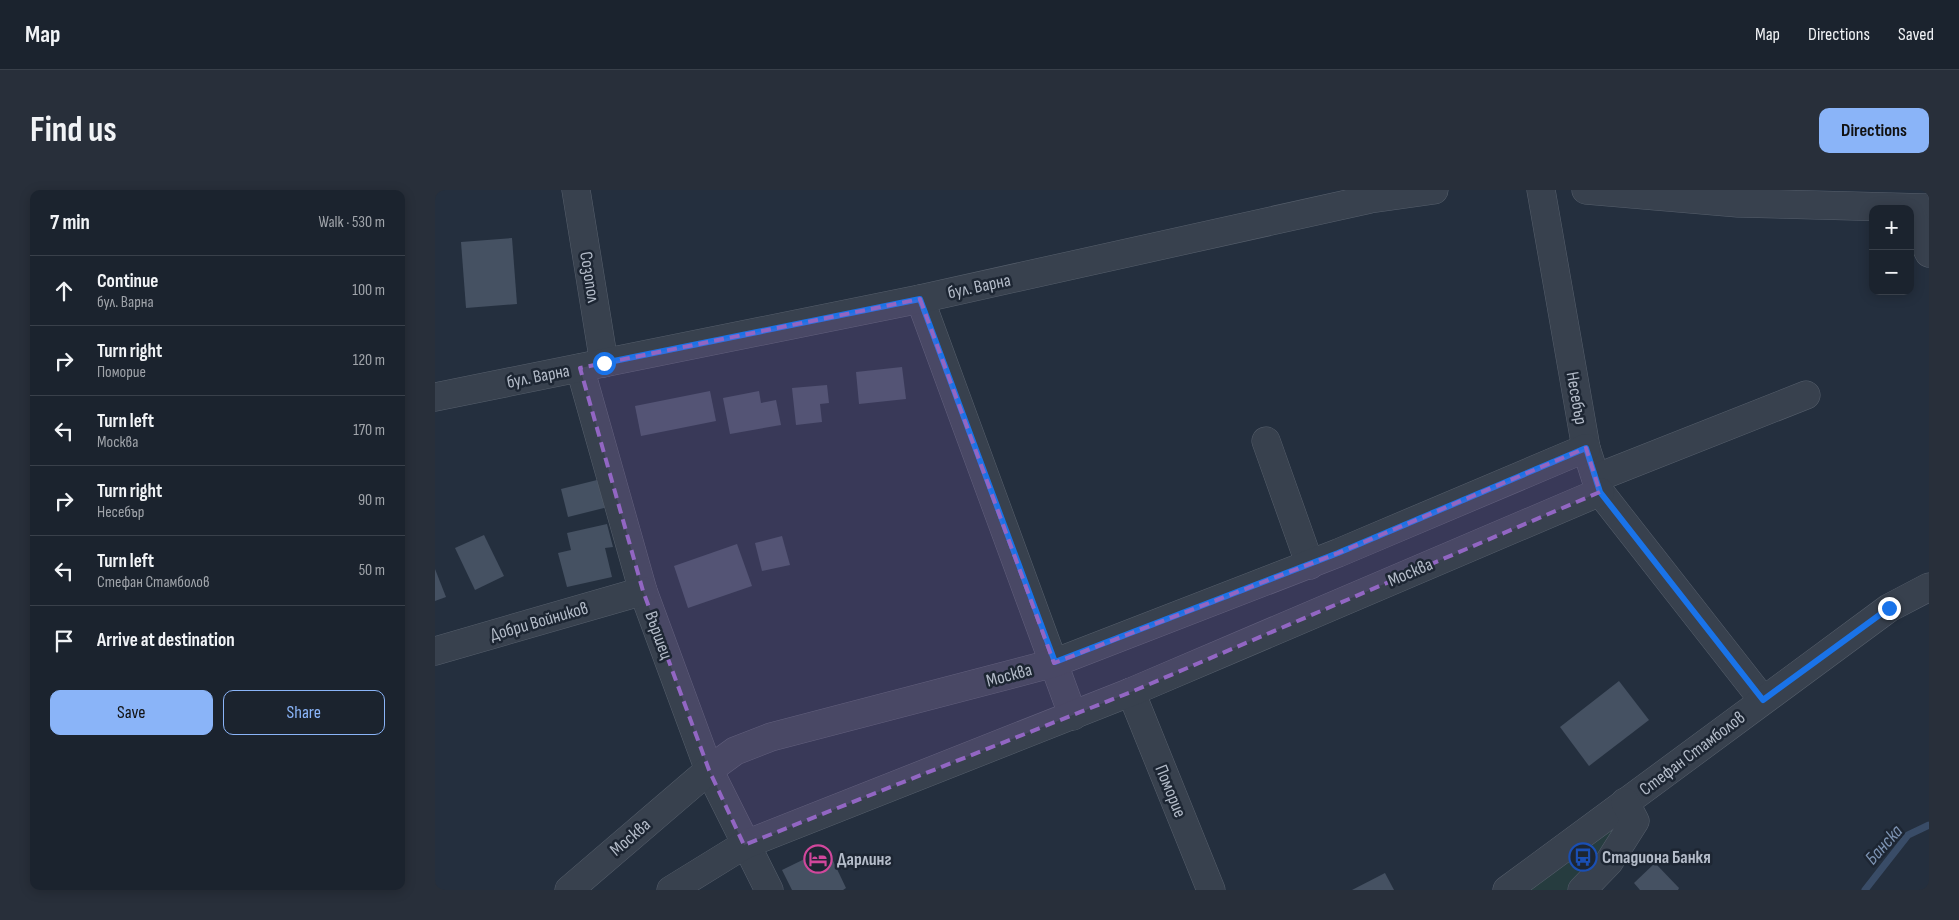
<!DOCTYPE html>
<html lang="en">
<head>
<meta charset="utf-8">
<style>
	:root { --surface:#1b232e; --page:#282f3a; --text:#f1f3f6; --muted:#a0a4aa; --line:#39404a; --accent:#8ab4f8 }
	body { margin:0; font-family:"Sofia Sans Condensed",sans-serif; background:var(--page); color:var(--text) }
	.controls { position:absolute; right:15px; top:15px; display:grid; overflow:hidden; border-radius:10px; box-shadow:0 2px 12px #0003 }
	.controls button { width:45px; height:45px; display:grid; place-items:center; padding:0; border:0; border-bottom:1px solid var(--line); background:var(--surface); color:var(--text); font:25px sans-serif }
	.stop { position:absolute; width:15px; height:15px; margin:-11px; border:4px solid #1a73e8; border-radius:50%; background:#fff }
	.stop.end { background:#1a73e8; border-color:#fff; box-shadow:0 1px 5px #0008 }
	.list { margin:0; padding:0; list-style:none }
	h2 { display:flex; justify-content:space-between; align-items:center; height:65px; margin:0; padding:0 20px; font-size:21px }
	h2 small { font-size:16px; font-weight:400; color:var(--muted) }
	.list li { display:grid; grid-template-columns:32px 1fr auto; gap:15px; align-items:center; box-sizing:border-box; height:70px; padding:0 20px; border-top:1px solid var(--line) }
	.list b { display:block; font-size:19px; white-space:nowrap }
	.list p { margin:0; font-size:16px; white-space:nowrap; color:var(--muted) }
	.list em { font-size:16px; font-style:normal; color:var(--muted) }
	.actions { display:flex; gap:10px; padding:15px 20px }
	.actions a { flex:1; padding:11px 0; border:1px solid var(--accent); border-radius:10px; text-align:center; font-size:18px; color:var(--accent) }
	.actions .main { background:var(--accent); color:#111 }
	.icon { flex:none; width:28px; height:28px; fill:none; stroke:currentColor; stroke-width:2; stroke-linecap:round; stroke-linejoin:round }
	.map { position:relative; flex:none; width:1494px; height:700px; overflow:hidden; border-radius:10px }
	header { display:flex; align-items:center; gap:30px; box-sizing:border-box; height:70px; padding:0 25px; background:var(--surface); border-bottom:1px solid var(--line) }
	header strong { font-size:24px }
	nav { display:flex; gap:28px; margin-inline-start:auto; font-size:18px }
	.intro { display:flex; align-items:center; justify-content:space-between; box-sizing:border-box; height:120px; padding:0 30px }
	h1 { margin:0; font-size:35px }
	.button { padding:12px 22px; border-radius:10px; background:var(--accent); color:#111; font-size:18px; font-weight:700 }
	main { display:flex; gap:30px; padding:0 30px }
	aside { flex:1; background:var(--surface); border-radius:10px; box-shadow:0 2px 12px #0003 }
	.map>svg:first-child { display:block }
	.green { fill:#263c3f }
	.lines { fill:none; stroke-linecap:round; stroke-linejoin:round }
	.stream { stroke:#394c67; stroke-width:7 }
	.building { fill:#455162 }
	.minor-casing { stroke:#565f6c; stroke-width:29 }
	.minor { stroke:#38414e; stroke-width:28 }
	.route { stroke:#1a73e8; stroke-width:6 }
	.marked { fill:#9266c3; fill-opacity:0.2; stroke:#9266c3; stroke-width:4; stroke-dasharray:10 6; stroke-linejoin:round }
	.labels { text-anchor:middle; stroke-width:5; stroke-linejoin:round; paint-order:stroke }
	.street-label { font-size:18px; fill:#b4bcc9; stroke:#1d2633 }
	.poi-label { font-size:18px; font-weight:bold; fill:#b4bcc9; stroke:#1d2633; text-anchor:start }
	.water-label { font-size:19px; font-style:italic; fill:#7c92b1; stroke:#1d2633 }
</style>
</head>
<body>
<header>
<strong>Map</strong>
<nav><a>Map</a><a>Directions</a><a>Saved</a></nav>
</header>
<div class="intro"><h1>Find us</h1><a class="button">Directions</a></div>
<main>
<aside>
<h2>7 min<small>Walk · 530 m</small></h2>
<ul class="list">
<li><svg class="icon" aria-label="ahead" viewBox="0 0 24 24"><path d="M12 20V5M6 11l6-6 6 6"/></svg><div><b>Continue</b><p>бул. Варна</p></div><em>100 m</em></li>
<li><svg class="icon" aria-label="right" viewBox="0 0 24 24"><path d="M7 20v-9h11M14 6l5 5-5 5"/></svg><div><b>Turn right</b><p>Поморие</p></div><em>120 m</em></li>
<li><svg class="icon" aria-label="left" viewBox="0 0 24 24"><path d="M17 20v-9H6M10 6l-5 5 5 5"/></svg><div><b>Turn left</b><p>Москва</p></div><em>170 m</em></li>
<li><svg class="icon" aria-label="right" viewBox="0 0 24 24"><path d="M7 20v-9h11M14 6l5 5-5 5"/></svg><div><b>Turn right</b><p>Несебър</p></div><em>90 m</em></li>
<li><svg class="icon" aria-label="left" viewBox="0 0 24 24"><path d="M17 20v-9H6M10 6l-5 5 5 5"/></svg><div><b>Turn left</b><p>Стефан Стамболов</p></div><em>50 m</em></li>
<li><svg class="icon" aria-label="arrive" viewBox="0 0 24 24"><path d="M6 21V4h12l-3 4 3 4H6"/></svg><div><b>Arrive at destination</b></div></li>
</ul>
<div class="actions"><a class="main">Save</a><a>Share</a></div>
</aside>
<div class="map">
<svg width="1494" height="700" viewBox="0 0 1494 700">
	<rect width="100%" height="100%" fill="#242f3e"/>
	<path class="green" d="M1190,612L1200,631L1147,700H1072Z"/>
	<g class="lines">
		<path class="stream" d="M1430,700L1473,645L1494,635"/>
	</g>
	<g class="building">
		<path d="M77,48L82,114L31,118L26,52Z"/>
		<path d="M467,177L471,209L424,214L421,182Z"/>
		<path d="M392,195L394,213L385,214L387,232L361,235L357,198Z"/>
		<path d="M275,201L281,231L206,246L200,216Z"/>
		<path d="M324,201L326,213L341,210L346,235L295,244L288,208Z"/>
		<path d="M166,289L173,317L133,327L126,299Z"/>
		<path d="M172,334L178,357L170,358L177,387L132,397L123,363L136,360L132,343Z"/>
		<path d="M49,345L69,386L40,400L20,358Z"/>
		<path d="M347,346L355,375L327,381L320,353Z"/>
		<path d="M302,354L317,396L253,418L239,376Z"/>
		<path d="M0,379L11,407L0,411Z"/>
		<path d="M1184,491L1214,530L1154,576L1125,537Z"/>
		<path d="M392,658L411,698L408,700H357L347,680Z"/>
		<path d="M1220,673L1244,698L1243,700H1205L1199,693Z"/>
		<path d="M950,683L959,700H917Z"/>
	</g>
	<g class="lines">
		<g class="minor-casing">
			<g id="minor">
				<path d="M141,0L169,173"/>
				<path d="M1106,0L1151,258L1165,302L1328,510"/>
				<path d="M1151,0L1303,13L1494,18"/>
				<path d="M1475,23L1494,63"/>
				<path d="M485,109L638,526"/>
				<path d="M145,178L208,401L274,580L334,700"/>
				<path d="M0,207L485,109L935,9L999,0"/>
				<path d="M831,251L875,375"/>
				<path d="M1161,288L1371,205"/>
				<path d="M0,461L208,401"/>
				<path d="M696,502L776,700"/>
				<path d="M134,700L274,580L300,561L336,547L619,473L903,363L1151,258"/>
				<path d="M236,700L309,655L696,502L1165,302"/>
				<path d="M1072,700L1454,418L1494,397"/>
				<path d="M1147,700L1174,672L1200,631L1190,612"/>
			</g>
		</g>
		<use href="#minor" class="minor"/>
	</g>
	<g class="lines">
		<path class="route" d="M169,173L485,109L620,472L903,363L1151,258L1165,302L1328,510L1454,418"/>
	</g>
	<path class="marked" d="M485,109L619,473L903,363L1151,258L1165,302L696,502L309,655L274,580L208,401L145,178Z"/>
	<defs>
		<g id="bus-ring" transform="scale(1.4375)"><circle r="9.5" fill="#1d2633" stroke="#1a4fb4" stroke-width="1.5"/><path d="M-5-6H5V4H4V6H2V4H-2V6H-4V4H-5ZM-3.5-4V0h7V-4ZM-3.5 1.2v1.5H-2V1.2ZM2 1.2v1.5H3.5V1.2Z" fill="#1a4fb4"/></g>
		<g id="hotel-ring" transform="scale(1.4375)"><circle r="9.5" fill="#1d2633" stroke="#d1479c" stroke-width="1.5"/><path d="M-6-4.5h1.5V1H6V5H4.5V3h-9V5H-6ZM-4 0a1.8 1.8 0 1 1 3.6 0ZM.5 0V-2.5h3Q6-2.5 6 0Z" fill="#d1479c"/></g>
	</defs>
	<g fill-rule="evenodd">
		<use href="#bus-ring" x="1148" y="667"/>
		<use href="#hotel-ring" x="383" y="669"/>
	</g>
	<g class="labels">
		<g class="street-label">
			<text transform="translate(155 87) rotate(81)" y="6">Созопол</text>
			<text transform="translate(544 96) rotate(-12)" y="6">бул. Варна</text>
			<text transform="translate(103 186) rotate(-11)" y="6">бул. Варна</text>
			<text transform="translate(1142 208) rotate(80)" y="6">Несебър</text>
			<text transform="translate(975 382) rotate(-23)" y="6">Москва</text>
			<text transform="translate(104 431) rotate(-16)" y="6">Добри Войников</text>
			<text transform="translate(224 445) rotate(70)" y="6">Вършец</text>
			<text transform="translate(574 485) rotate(-15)" y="6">Москва</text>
			<text transform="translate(1257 563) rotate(-37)" y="6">Стефан Стамболов</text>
			<text transform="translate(736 601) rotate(68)" y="6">Поморие</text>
			<text transform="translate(195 647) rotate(-41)" y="6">Москва</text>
		</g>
		<g class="poi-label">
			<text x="1167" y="673">Стадиона Банкя</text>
			<text x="402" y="675">Дарлинг</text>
		</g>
		<g class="water-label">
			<text transform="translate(1448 654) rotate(-48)" y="7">Банска</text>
		</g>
	</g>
</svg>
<div class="controls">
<button>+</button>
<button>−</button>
</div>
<div class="stop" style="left:169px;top:173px"></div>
<div class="stop end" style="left:1454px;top:418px"></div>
</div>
</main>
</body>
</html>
